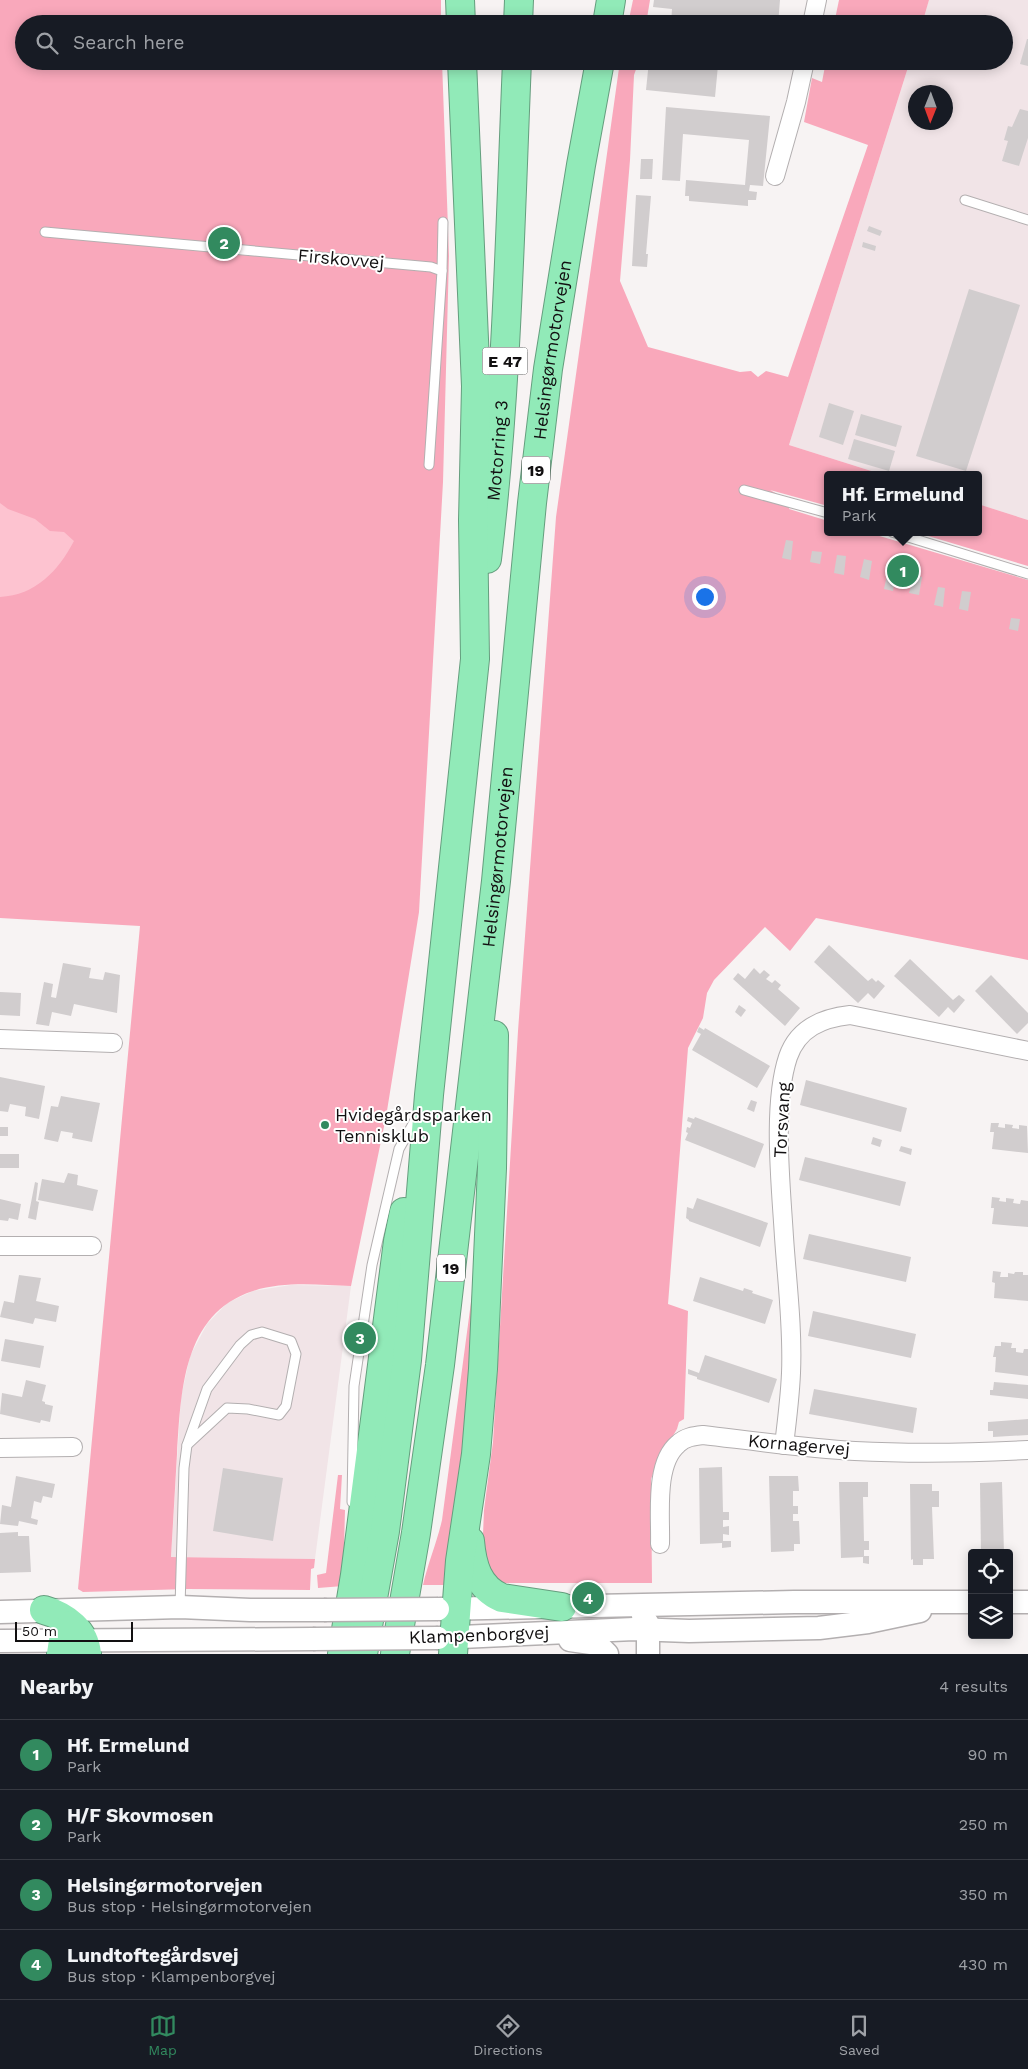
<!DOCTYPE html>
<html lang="en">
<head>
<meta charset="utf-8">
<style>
	:root { --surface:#171b24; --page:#20242c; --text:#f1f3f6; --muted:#9ea1a6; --line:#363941; --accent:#328a5f }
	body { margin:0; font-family:"Work Sans",sans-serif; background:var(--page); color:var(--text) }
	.controls { position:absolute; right:15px; bottom:15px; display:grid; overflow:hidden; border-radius:5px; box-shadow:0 2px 12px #0003 }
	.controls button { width:45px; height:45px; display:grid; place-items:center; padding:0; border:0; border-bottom:1px solid var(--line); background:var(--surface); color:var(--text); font:25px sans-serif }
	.compass { position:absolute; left:908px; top:85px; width:45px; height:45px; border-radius:50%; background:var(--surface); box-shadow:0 2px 12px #0003; rotate:181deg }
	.scale { position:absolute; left:15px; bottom:12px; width:118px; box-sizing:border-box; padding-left:5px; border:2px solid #121011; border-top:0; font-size:14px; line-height:18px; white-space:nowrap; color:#121011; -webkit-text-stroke:4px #fff; paint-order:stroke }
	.you { position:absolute; left:704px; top:596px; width:18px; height:18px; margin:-12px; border:4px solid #fff; border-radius:50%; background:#1a73e8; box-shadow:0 0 0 8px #1a73e833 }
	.badge { display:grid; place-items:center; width:32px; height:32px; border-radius:50%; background:var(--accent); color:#fff; font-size:16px; font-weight:700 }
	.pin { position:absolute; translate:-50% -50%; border:2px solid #fff; box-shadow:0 1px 5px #0006 }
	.popup { position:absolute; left:824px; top:471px; width:158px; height:65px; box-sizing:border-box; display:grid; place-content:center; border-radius:5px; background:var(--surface); filter:drop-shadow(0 1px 4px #0005); font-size:16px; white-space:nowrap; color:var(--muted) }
	.popup b { font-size:19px; color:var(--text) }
	.popup::after { content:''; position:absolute; left:50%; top:100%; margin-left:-10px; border:10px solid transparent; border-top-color:var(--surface) }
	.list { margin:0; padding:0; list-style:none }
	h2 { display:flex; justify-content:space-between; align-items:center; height:65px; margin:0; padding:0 20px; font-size:21px }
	h2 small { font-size:16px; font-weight:400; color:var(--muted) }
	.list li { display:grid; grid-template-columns:32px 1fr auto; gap:15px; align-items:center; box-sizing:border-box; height:70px; padding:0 20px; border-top:1px solid var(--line) }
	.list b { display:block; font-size:19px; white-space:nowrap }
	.list p { margin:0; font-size:16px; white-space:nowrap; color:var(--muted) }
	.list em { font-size:16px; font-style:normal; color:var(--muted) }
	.icon { flex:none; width:28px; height:28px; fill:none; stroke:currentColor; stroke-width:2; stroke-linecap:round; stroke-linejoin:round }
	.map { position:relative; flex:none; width:1028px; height:1654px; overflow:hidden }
	.search { position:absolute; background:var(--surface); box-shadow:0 2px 12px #0003; left:15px; right:15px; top:15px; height:55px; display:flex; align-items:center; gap:12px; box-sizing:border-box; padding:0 18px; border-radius:28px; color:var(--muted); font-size:19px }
	.sheet { height:345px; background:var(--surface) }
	nav { display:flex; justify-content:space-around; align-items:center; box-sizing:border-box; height:70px; border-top:1px solid var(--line); background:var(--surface); font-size:14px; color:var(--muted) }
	nav a { display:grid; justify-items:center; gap:2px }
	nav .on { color:var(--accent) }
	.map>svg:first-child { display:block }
	.built { fill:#f1e4e7; fill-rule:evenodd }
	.green { fill:#f9a8bb }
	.water { fill:#fdc3d0 }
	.building { fill:#d1cdce }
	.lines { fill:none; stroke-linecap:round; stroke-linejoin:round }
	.service-casing { stroke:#b3afb0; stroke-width:11 }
	.minor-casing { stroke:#b3afb0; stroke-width:20 }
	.tertiary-casing { stroke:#b3afb0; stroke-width:25 }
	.motorway-casing { stroke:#659e7e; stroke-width:30 }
	.service { stroke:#fff; stroke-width:9 }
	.minor { stroke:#fff; stroke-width:18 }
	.tertiary { stroke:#fff; stroke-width:22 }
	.motorway { stroke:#91eab8; stroke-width:28 }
	.tertiary-bridge-casing { stroke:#b3afb0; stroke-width:25; stroke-linecap:butt }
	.tertiary-bridge { stroke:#fff; stroke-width:22 }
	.poi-dot { fill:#328a5f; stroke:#fff; stroke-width:2 }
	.labels { text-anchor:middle; stroke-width:4; stroke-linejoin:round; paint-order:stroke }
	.shield { fill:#fff; stroke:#595858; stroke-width:1 }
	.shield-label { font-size:16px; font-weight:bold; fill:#121011 }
	.street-label { font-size:18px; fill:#121011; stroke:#fff }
	.poi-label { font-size:18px; fill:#121011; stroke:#fff; text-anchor:start }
</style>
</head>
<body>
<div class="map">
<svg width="1028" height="1654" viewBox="0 0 1028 1654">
	<rect width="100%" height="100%" fill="#f7f3f3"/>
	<g class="built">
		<path d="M929,0H1028V520L978,504V475H884L789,445L910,61H1004V24H922ZM916,92H946V122H916Z"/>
		<path d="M291,1285L351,1286L315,1559L171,1557L181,1397L190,1356L207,1324L227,1303L253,1291Z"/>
	</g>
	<g class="green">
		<path d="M0,0H441V24H24V61H442L449,256L443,482L419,912L386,1117L351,1286C319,1285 284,1281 253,1291C182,1314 181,1393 177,1454C175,1489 173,1523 171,1557L315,1559L314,1568L311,1569L310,1590L188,1589L83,1592L78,1589L140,926L0,918Z"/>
		<path d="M633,0H650L646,24H628Z"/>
		<path d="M839,0H929L922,24H834Z"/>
		<path d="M620,61H639L634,75L630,160L620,281L648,347L740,372L751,371L758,377L766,371L788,377L868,145L804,122L812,78L822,82L826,61H910L789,445L884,475H828V506L770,490L790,501L789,509L828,521V532H866L1028,580V960L816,918L790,951L765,927L714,980L707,993L703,1018L688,1048L668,1304L688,1311L684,1419L679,1422L677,1429L658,1461L651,1479L652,1583H495L482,1559L484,1510L493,1442L518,1031L556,517Z"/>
		<path d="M978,504L1028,520V566L915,532H978Z"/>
		<path d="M473,1287L469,1418L450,1585H423C428,1563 437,1542 442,1520Z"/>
		<path d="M338,1475H342L340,1509L345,1510L343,1586L318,1588L317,1575L326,1573Z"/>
	</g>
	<path class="water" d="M0,503L8,509L35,519L50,531L64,532L74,541C58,571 36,595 0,597Z"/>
	<g class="building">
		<path d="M654,0H780L778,24H671L672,9L653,7Z"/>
		<path d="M1027,39H1028V66L1020,64Z"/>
		<path d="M649,61H680L718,65L715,97L646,90Z"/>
		<path d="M666,107L770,116L763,186L750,185L749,191L757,192L756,200H748V206L689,201V196H685L686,180L745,185L749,140L683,134L680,181L662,180Z"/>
		<path d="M1020,109L1028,111V138L1019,166L1002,161L1008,141L1004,140L1008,126L1012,127Z"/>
		<path d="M641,159H653L652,179H640Z"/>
		<path d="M636,195L651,196L646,254H648L647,267L632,266Z"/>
		<path d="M869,226L882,231L880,236L867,231Z"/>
		<path d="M863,242L876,246L875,251L862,247Z"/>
		<path d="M969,289L1020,305L966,471L916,456Z"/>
		<path d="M829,403L854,411L843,445L819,437Z"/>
		<path d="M861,414L902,426L896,447L855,435Z"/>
		<path d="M854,439L895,451L889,471L848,459Z"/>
		<path d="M786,540L793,541L791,560L782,558Z"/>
		<path d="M812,551L822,552L820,564L810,562Z"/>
		<path d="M837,555L846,556L844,575L834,573Z"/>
		<path d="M864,559L872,561L869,580L860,577Z"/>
		<path d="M888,570L896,572L893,591L884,589Z"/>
		<path d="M914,575L922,577L919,595L909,593Z"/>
		<path d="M938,587L945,588L943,607L934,605Z"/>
		<path d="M962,591L971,592L968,611L959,609Z"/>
		<path d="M1011,618L1020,619L1018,631L1009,629Z"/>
		<path d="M829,945L868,981L872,978L876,982L878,980L885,986L874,999L868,993L858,1003L814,962Z"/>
		<path d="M910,959L953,1000L959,995L965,1000L954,1013L948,1007L939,1017L894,976Z"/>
		<path d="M63,963L91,968L89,978L103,980L105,972L120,975L117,1013L74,1004L71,1016L52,1012L49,1026L36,1024L44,982L53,984L51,997L56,998Z"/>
		<path d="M754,968L760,974L764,970L770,975L766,979L772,983L775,980L781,985L778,989L800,1008L785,1026L733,979L738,973L745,979Z"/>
		<path d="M991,975L1028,1013V1023L1017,1034L975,991Z"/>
		<path d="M0,992L21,993L20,1016L0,1015Z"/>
		<path d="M739,1005L746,1010L741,1017L735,1012Z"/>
		<path d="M699,1027L704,1030L705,1028L770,1066L757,1088L692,1050L701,1034L697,1032Z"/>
		<path d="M0,1077L45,1086L39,1119L25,1116L26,1107L10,1104L8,1112L0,1111Z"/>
		<path d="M806,1080L907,1108L901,1132L800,1105Z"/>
		<path d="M61,1096L100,1103L92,1142L72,1138L73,1133L61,1131L58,1142L44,1139L51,1106L58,1107Z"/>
		<path d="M751,1100L757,1102L754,1112L747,1109Z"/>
		<path d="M688,1117L694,1119L695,1117L764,1144L755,1168L685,1140L688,1133L686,1132L687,1127L690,1128L692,1123L687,1121Z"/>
		<path d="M991,1123H999L998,1127L1005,1128V1124L1013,1125L1012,1128L1019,1129V1125L1027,1126L1028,1153L992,1149L994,1132H990Z"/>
		<rect x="0" y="1127" width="8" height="9"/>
		<path d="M873,1137L882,1140L880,1147L871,1144Z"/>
		<path d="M901,1146L912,1149L911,1155L899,1151Z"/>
		<rect x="0" y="1154" width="19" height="14"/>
		<path d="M805,1157L906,1182L900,1206L799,1180Z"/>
		<path d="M68,1173L78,1175L77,1185L98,1190L93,1211L38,1200L42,1179L64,1183Z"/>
		<path d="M35,1182L38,1183L36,1201L39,1202L36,1220L28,1218Z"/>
		<path d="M992,1197L1000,1198L999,1201L1006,1202V1198L1014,1199L1013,1203L1020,1204L1021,1200L1028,1201V1227L992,1224L994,1208H991Z"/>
		<path d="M697,1198L768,1223L760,1247L689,1221V1220L686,1218L687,1207L693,1209Z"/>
		<path d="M0,1199L21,1204L18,1220L9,1218L8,1221L0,1220Z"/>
		<path d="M809,1234L911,1257L906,1282L803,1259Z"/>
		<path d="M993,1271L1001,1272L1000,1277H1008V1273L1014,1274L1015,1272H1023V1275H1028V1301L994,1298L995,1283L992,1282Z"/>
		<path d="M19,1275L41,1278L36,1301L59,1306L56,1322L35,1318L33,1324L0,1317L4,1301L14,1303Z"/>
		<path d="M700,1277L743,1291L744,1288L753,1291L752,1293L773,1300L765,1324L693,1301Z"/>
		<path d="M813,1311L916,1334L911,1358L808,1336Z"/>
		<path d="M349,1331L354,1332L353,1345L347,1344Z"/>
		<path d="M5,1339L44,1346L40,1368L1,1361Z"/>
		<path d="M1001,1342L1012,1343L1011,1348H1016V1352L1023,1353L1024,1349H1028V1376L995,1372L996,1357H993L995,1346H1001Z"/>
		<path d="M705,1355L777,1379L769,1403L697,1379V1377L688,1374V1369L699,1373Z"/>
		<path d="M26,1380L46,1385L42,1401L45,1402V1404L53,1406L50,1422L41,1420L40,1423L0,1414L2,1393L22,1397Z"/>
		<path d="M994,1382L1028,1385V1399L990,1395V1390H993Z"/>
		<path d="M814,1389L917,1408L913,1433L809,1414Z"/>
		<path d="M1028,1419V1435L993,1437V1431H988V1422Z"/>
		<path d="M722,1467L723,1512H729V1520H723V1527L729,1526V1535L723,1534V1541H731V1547L722,1548V1543L700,1544L699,1468Z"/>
		<path d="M223,1468L283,1478L273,1541L213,1531Z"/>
		<path d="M16,1476L55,1484L52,1498L43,1496L41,1503L34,1501L31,1518L38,1520L37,1525L19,1521L18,1526L0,1524L2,1505L11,1507Z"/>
		<path d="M769,1476H798L799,1491H793V1506H798V1514H793V1521H799L800,1544H794V1551L771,1552Z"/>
		<path d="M839,1482H868V1497H863L864,1541H869V1550H864V1556H869V1564L863,1563V1557L841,1558Z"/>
		<path d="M1002,1482L1004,1553H981L980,1483Z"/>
		<path d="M910,1484H932V1491H939V1507H932L934,1559H923V1565H913V1559L911,1560Z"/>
		<path d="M18,1532V1536H29L31,1572L0,1573V1533Z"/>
	</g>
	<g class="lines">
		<g class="service-casing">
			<g id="service">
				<path d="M965,200L1028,220"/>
				<path d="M45,232L431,267L442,271L429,465"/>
				<path d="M442,271L443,222"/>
				<path d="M744,490L828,513"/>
				<path d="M892,532L1028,574"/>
				<path d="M262,1332L291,1341L296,1354L286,1406L279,1415L248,1409L227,1408L187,1445L207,1389L240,1345L251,1335Z"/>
				<path d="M352,1502L354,1386L372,1265L399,1149L418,1115"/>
				<path d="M180,1607L184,1468L187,1445"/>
			</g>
		</g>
		<g class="minor-casing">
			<g id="minor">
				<path d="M812,24L817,0"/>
				<path d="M775,176L796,102L805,61"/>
				<path d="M0,1039L113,1043"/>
				<path d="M0,1246H92"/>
				<path d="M784,1445C787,1421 790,1397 791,1373C793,1328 787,1282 784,1237C781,1186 772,1105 788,1057C798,1028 822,1018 850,1015L1028,1051"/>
				<path d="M0,1448L73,1447"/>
				<path d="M660,1544C661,1516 654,1464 678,1444C685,1437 694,1436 703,1435C754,1441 804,1448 855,1451C913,1454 970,1453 1028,1450"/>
			</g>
		</g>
		<g class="tertiary-casing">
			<g id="tertiary">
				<path d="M1009,1602H1028"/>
				<path d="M440,1609L794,1602H972"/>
				<path d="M0,1612L180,1607L250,1610H324"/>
				<path d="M643,1616L648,1624V1654"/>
				<path d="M439,1638L634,1629L689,1631L819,1628L868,1622L920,1611"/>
				<path d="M570,1640L597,1644L607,1654"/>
				<path d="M0,1641L313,1639"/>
			</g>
		</g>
		<g class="motorway-casing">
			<g id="motorway">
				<path d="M460,0L461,24"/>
				<path d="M518,24L519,0"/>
				<path d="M607,24L611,0"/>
				<path id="s1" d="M487,559C507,393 510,227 517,61"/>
				<path d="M470,1541C472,1565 478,1588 502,1598L562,1607"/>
				<path d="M44,1610C66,1616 85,1631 87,1654"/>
				<path d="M61,1654L64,1634L71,1625"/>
				<path d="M342,1654L355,1575L398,1241L404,1212"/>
				<path d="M363,1654L385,1531L407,1360L429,1095L475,659L473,520L476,386L462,61"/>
				<path id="s2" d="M395,1654L416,1533L440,1365L496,881L532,503L548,369L581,165L600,61"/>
				<path d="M453,1654L460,1561L476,1454L483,1369L492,1168L494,1035"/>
			</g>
		</g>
		<use href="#service" class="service"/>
		<use href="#minor" class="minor"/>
		<use href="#tertiary" class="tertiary"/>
		<use href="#motorway" class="motorway"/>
		<g class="tertiary-bridge-casing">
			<g id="tertiary-bridge">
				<path d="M324,1610L438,1609"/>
				<path d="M313,1639L438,1638"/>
			</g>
		</g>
		<use href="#tertiary-bridge" class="tertiary-bridge"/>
	</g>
	<circle class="poi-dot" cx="325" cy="1125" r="5"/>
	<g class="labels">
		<g class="shield">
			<rect x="482.5" y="347.5" width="45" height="27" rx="4"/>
			<rect x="522" y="456.5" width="28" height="27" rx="4"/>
			<rect x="437" y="1254.5" width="28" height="27" rx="4"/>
		</g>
		<g class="shield-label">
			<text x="505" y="367">E 47</text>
			<text x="536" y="476">19</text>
			<text x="451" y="1274">19</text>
		</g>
		<g class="street-label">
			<text transform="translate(341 259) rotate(5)" y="6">Firskovvej</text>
			<text dy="6" stroke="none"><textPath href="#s2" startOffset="1314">Helsingørmotorvejen</textPath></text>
			<text dy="6" stroke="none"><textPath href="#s1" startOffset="109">Motorring 3</textPath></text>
			<text dy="6" stroke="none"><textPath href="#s2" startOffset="804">Helsingørmotorvejen</textPath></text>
			<text transform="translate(782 1120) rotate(-87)" y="6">Torsvang</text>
			<text transform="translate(799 1445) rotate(5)" y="6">Kornagervej</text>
			<text transform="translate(479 1635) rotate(-2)" y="6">Klampenborgvej</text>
		</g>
		<g class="poi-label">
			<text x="335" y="1121">Hvidegårdsparken<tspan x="335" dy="21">Tennisklub</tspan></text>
		</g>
	</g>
</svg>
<div class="controls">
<button><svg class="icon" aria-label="locate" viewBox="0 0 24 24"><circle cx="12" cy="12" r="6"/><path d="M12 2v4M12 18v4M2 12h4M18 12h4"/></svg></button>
<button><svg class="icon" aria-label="layers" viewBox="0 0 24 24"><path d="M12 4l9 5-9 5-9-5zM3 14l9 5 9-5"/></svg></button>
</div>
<svg class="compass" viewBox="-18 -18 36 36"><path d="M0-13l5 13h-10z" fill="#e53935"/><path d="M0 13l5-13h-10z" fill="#9ea1a6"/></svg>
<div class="scale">50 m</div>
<div class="you"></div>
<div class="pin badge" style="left:903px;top:571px">1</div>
<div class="popup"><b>Hf. Ermelund</b>Park</div>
<div class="pin badge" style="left:224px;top:243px">2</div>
<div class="pin badge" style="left:360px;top:1338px">3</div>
<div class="pin badge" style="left:588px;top:1598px">4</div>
<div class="search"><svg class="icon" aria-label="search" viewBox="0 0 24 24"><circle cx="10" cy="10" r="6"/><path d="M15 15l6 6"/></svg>Search here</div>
</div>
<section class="sheet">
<h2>Nearby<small>4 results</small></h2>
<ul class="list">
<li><span class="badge">1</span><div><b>Hf. Ermelund</b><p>Park</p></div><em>90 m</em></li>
<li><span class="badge">2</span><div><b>H/F Skovmosen</b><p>Park</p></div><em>250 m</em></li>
<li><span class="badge">3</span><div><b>Helsingørmotorvejen</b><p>Bus stop · Helsingørmotorvejen</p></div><em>350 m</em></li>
<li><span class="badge">4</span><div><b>Lundtoftegårdsvej</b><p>Bus stop · Klampenborgvej</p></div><em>430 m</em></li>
</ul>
</section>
<nav>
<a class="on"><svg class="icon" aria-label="map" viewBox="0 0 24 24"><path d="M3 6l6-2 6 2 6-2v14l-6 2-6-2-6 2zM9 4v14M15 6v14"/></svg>Map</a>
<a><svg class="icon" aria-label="directions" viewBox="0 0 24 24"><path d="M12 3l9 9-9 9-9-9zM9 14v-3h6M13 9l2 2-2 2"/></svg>Directions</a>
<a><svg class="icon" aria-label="saved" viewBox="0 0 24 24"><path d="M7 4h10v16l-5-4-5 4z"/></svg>Saved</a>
</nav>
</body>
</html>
